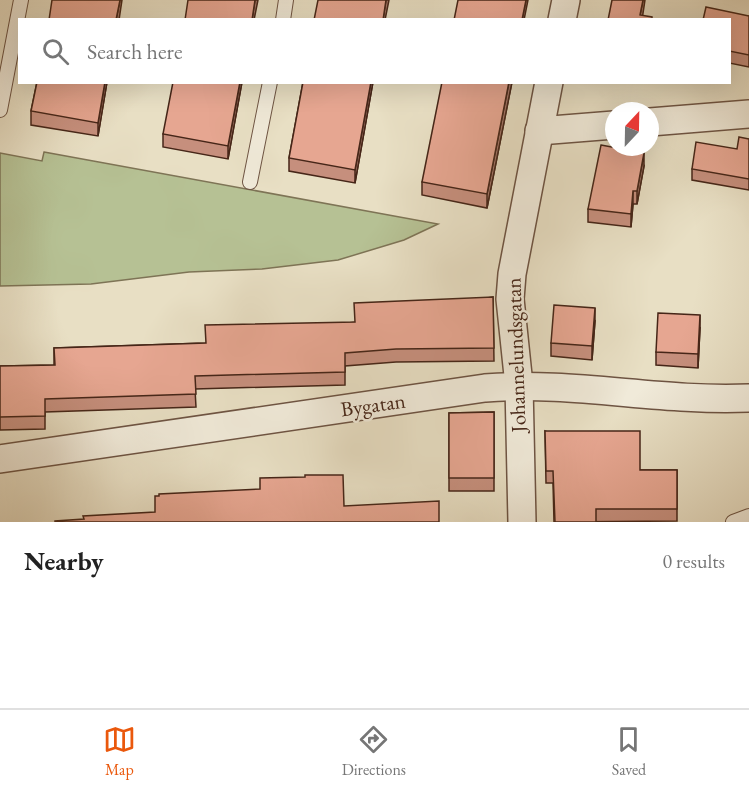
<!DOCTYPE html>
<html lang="en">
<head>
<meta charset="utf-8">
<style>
	:root { --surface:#fff; --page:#f2f2f2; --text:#222; --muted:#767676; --line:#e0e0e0; --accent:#ea580c }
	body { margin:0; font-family:"EB Garamond",serif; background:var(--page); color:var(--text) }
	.compass { position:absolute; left:605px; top:102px; width:54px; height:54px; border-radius:50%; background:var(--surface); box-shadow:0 6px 24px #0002; rotate:22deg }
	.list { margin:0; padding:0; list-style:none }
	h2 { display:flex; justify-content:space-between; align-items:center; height:78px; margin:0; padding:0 24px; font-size:26px }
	h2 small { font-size:20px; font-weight:400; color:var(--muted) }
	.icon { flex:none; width:33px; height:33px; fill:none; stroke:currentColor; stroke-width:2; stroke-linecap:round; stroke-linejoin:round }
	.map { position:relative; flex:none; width:749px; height:522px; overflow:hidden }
	.search { position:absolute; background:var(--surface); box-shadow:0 6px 24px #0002; left:18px; right:18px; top:18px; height:66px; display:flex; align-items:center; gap:15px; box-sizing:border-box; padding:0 21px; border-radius:0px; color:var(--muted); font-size:22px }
	.sheet { height:186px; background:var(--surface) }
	nav { display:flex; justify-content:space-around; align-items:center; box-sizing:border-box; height:84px; border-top:2px solid var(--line); background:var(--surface); font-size:16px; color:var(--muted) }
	nav a { display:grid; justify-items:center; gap:3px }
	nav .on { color:var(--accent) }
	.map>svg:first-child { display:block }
	.green { fill:#b6c194; stroke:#7e7456; stroke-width:1.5 }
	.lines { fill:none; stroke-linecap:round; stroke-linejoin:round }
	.lane-casing { stroke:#6e5443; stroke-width:16 }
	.street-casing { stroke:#6e5443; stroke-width:30 }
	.lane { stroke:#f0ead9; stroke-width:14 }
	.street { stroke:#f0ead9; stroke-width:27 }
	.wall { fill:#c68f7d; stroke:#462618; stroke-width:1.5 }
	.shaded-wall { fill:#a17466; stroke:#462618; stroke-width:1.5 }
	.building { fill:#e6a691; stroke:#462618; stroke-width:1.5 }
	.labels { text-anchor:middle; stroke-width:5; stroke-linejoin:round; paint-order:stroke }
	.street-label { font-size:21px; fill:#462618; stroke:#f0ead9 }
</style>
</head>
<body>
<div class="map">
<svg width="749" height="522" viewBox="0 0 749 522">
	<rect width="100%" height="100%" fill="#e8dfc4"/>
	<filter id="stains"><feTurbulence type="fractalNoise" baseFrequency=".00333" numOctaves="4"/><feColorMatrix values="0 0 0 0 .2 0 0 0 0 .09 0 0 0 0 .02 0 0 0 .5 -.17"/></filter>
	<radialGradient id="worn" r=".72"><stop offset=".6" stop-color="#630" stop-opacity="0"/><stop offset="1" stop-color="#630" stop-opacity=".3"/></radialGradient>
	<path class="green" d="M44,152L438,224L404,240L338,260L262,269L189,272L91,284L0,286V153L42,161Z"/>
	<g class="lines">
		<g class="lane-casing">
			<g id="lane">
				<path d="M283,20L286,0"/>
				<path d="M0,110L21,0"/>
				<path d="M250,182L270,82"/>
				<path d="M733,522L749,516"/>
			</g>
		</g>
		<g class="street-casing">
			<g id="street">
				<path d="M562,20L566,0"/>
				<path d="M650,122L749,114"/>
				<path d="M539,131L614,125"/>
				<path d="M0,459L485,388C573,381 661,402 749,398"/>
				<path d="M522,522L519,385L510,299L512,274L549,82"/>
			</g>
		</g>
		<use href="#lane" class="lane"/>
		<use href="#street" class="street"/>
	</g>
	<g class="wall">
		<path d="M749,16V67L729,63V20Z"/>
		<path d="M37,82H107L98,136L31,125V111Z"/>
		<path d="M242,82L228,159L163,147V134Z"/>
		<path d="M303,82H373L355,183L289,171V158Z"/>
		<path d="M512,82L487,208L422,195V182Z"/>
		<path d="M749,139V190L692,180V169L737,149Z"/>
		<path d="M644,166L637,204H633L631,227L588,222V209Z"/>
		<path d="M493,297L494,361L396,362L345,366V385L195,389L196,407L45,412V429L0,430V366L54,365V348L205,343L355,322Z"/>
		<path d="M595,321L592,360L551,356V343Z"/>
		<path d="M700,328L698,368L656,365V352Z"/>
		<path d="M494,412V491H449V413Z"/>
		<path d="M545,431L640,470H677V521L554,522L553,483H546Z"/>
	</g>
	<g class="shaded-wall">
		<path d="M120,0H122L119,20H116Z"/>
		<path d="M255,0H258L254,20H252Z"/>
		<path d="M386,0H389L385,20H383Z"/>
		<path d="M526,0H528L524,20H522Z"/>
		<path d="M643,0H645L642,20L640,15Z"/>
		<path d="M105,82H107L98,136V123Z"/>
		<path d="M240,82H242L228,159V146Z"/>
		<path d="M371,82H373L355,183V170Z"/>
		<path d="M509,82H512L487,208V194Z"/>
		<path d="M644,153V166L637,204V191Z"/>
		<path d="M633,191V204L631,227V214Z"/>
		<path d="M595,308V321L592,360V346Z"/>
		<path d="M700,315V328L698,368V354Z"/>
	</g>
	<g class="building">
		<path d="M52,0H120L116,20H49Z"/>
		<path d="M188,0H255L252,20H185Z"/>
		<path d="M318,0H386L383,20H314Z"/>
		<path d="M458,0H526L522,20H454Z"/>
		<path d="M612,0H643L640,15L652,17V20H608Z"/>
		<path d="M706,7L749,16V55L729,51V20H703Z"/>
		<path d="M37,82H105L98,123L31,111Z"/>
		<path d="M173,82H240L228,146L163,134Z"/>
		<path d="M303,82H371L355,170L289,158Z"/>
		<path d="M442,82H509L487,194L422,182Z"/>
		<path d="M739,137L749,139V179L692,169L696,142L737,149Z"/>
		<path d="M601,145L644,153L637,191H633L631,214L588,209Z"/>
		<path d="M493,297L494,348L396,349L345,353V372L195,376L196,394L45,399V416L0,417V366L55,365L54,348L206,343L205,325L355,322L354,303Z"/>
		<path d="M554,305L595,308L592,346L551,343Z"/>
		<path d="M658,313L700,315L698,354L656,352Z"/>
		<path d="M494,412V478H449V413Z"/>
		<path d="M545,431H640V470H677V509H596V522H555L553,471H546Z"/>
		<path d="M305,475H343L344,506L439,501V522H55V521L84,519L83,516L155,512V496H159V494L260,489V478L305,477Z"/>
	</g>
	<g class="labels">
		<g class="street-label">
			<text transform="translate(516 355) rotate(-92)" y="7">Johannelundsgatan</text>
			<text transform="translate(373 405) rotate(-8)" y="7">Bygatan</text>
		</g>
	</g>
	<rect width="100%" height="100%" filter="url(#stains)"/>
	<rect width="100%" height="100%" fill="url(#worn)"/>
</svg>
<svg class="compass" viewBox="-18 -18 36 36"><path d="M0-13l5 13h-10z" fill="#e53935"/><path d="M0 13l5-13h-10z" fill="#767676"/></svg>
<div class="search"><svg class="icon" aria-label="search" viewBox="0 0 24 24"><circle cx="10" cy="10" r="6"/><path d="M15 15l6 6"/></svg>Search here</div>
</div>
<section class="sheet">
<h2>Nearby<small>0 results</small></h2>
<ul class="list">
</ul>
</section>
<nav>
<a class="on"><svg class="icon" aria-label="map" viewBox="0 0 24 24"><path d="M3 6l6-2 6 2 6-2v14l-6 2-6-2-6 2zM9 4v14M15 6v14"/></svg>Map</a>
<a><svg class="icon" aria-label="directions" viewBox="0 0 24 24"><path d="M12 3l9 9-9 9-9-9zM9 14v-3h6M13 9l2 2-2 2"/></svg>Directions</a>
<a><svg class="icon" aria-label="saved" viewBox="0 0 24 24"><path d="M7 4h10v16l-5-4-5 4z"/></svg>Saved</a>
</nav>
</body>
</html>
